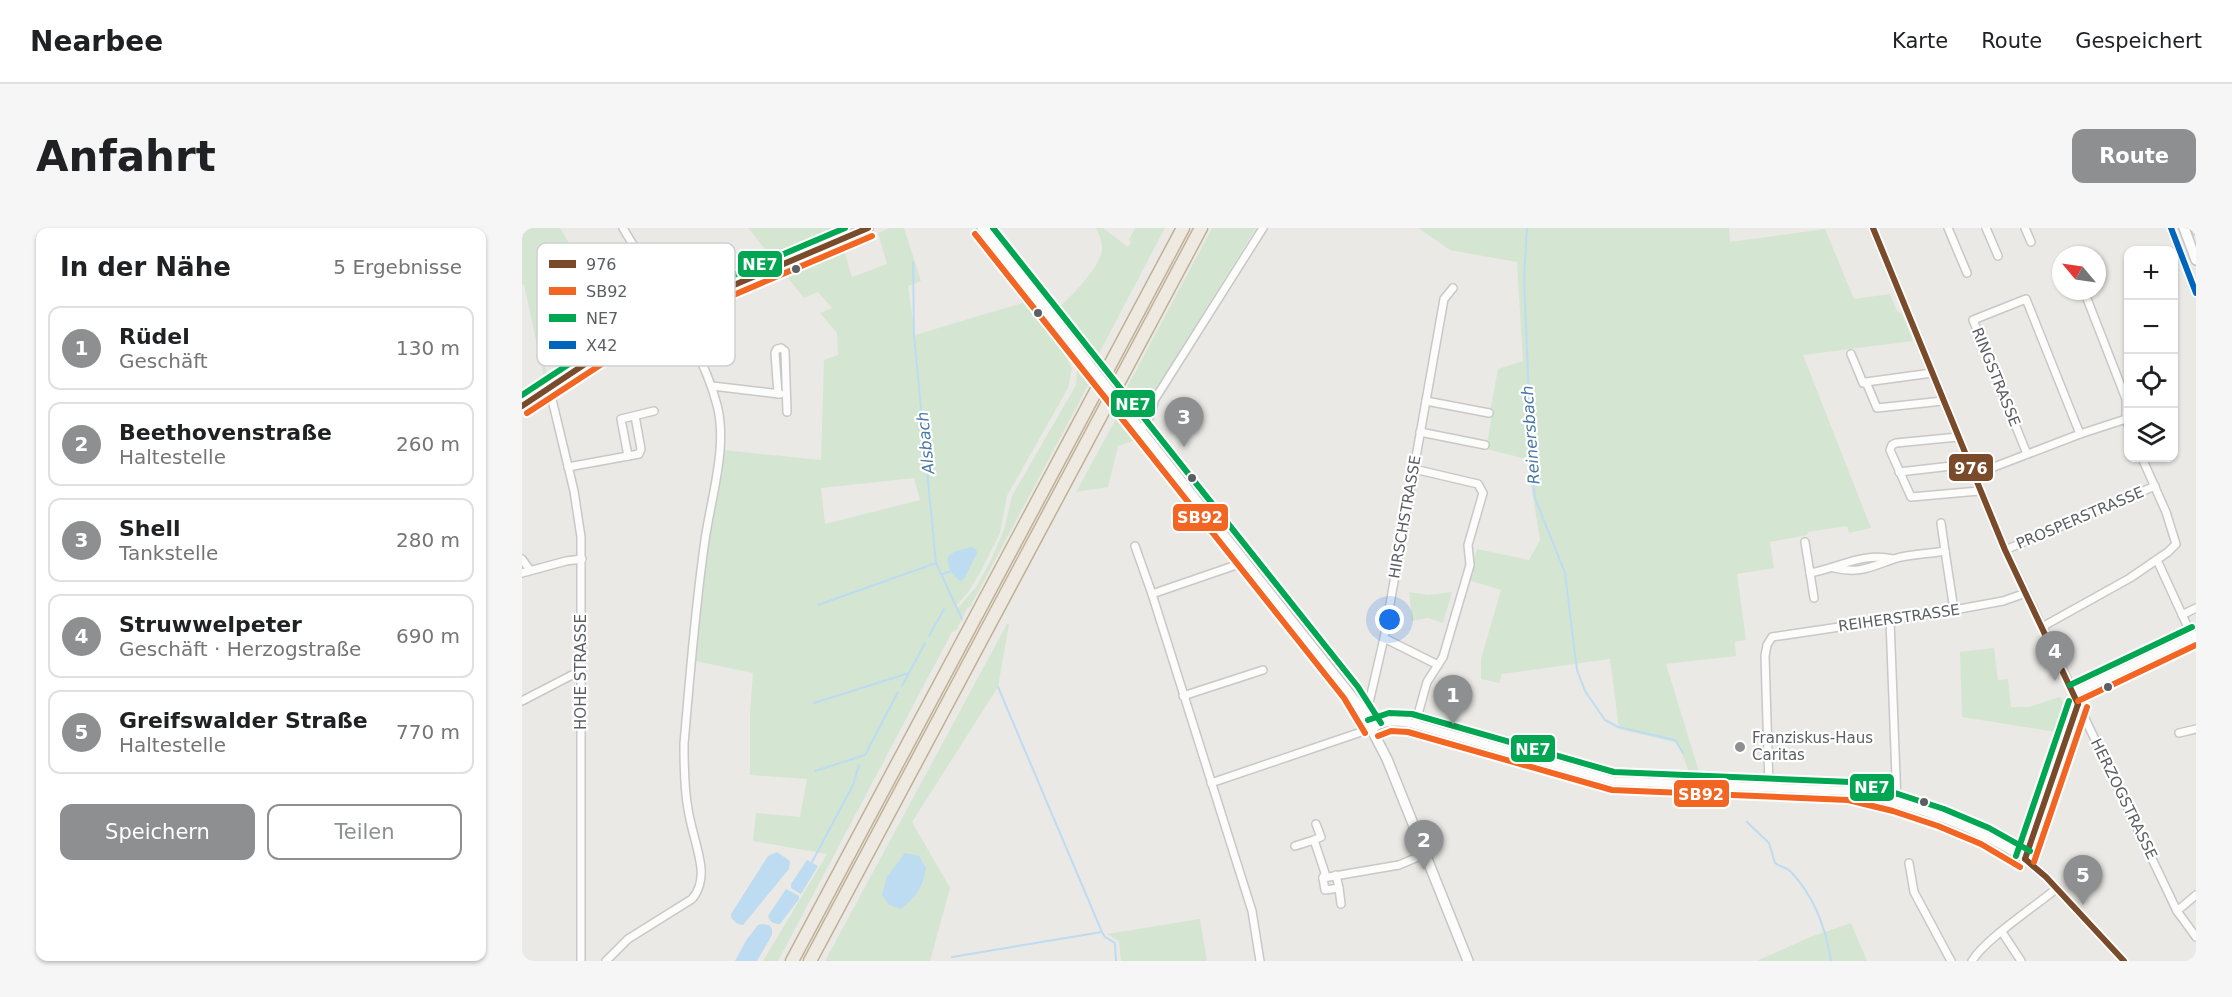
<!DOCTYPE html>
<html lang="de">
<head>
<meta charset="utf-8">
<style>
	:root { --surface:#fff; --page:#f6f6f6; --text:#202124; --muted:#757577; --line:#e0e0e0; --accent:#8d8f90 }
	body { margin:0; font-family:"DejaVu Sans",sans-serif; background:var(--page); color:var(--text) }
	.controls { position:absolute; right:18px; top:18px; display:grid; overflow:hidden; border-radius:12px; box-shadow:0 2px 4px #0004 }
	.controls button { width:54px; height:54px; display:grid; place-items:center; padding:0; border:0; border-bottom:2px solid var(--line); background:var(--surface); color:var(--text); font:30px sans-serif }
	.compass { position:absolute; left:1530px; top:18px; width:54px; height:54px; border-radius:50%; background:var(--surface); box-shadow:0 2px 4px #0004; rotate:299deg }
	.you { position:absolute; left:868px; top:392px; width:21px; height:21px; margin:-15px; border:4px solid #fff; border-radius:50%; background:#1a73e8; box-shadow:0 0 0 9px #1a73e833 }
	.badge { display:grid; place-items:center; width:39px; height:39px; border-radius:50%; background:var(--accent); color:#fff; font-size:20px; font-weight:700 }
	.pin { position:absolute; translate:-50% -50px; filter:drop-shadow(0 2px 3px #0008) }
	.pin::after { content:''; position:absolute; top:32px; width:21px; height:18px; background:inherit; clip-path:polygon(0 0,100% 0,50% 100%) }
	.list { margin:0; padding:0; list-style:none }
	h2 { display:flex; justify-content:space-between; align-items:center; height:78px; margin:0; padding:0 24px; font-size:26px }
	h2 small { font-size:20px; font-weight:400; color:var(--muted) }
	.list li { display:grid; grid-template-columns:39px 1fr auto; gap:18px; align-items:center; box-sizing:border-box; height:84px; margin:0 12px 12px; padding:0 12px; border:2px solid var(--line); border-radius:12px }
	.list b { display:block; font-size:22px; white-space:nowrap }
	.list p { margin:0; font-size:20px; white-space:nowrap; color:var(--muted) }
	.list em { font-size:20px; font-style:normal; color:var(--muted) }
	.actions { display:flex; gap:12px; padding:18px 24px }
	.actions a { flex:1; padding:14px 0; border:2px solid var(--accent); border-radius:12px; text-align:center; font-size:21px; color:var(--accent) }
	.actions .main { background:var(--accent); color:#fff }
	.icon { flex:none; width:33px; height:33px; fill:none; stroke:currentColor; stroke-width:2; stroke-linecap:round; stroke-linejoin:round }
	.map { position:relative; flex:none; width:1674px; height:733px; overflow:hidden; border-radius:12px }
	header { display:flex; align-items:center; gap:36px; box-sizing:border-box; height:84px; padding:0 30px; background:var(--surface); border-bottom:2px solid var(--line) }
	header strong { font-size:28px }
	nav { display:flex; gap:33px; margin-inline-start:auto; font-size:21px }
	.intro { display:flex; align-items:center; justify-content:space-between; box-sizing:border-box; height:144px; padding:0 36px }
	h1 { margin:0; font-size:42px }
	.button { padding:15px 27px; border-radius:12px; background:var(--accent); color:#fff; font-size:21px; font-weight:700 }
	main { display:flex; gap:36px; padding:0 36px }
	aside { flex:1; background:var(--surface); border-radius:12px; box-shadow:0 2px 4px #0004 }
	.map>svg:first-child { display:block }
	.green { fill:#d4e5d2; fill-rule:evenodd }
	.water { fill:#bddcf2 }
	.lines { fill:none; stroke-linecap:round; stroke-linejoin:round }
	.stream { stroke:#bddcf2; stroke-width:2 }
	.minor-casing { stroke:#c7c8c7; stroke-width:10 }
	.tertiary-casing { stroke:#c7c8c7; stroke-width:11 }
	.secondary-casing { stroke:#c6c6c6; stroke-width:12 }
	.motorway-casing { stroke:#bfb196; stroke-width:15 }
	.minor { stroke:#fcfcfb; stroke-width:7 }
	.tertiary { stroke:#fcfcfb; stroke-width:8 }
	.secondary { stroke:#fcfcfb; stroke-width:9 }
	.motorway { stroke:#eeeae1; stroke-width:12 }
	.secondary-bridge-casing { stroke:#c6c6c6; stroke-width:12; stroke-linecap:butt }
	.secondary-bridge { stroke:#fcfcfb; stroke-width:9 }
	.bus-1-casing { stroke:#fff; stroke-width:10 }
	.bus-2-casing { stroke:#fff; stroke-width:10 }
	.bus-3-casing { stroke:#fff; stroke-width:10 }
	.bus-4-casing { stroke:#fff; stroke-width:10 }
	.bus-1 { stroke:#7a4b2a; stroke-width:6 }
	.bus-2 { stroke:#f26522; stroke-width:6 }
	.bus-3 { stroke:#00a651; stroke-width:6 }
	.bus-4 { stroke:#0065bd; stroke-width:6 }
	.bus-dot { fill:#5b5f63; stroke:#fff; stroke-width:2 }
	.poi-dot { fill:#8d8f90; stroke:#fff; stroke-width:2 }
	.labels { text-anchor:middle; stroke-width:4.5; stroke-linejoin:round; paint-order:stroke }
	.street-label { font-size:15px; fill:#5b5f63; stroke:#fff }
	.poi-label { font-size:15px; fill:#5b5f63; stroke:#fff; text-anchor:start }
	.water-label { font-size:16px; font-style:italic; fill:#4878a7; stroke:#fff }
	.key { fill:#fff; stroke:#cecfd0; stroke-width:1.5 }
	.key-label { font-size:16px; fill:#5b5f63 }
	.line-badge { stroke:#fff; stroke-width:2 }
	.badge-label { font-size:16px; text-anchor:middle; font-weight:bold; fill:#fff }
</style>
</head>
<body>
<header>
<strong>Nearbee</strong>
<nav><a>Karte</a><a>Route</a><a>Gespeichert</a></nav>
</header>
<div class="intro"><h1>Anfahrt</h1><a class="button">Route</a></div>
<main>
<aside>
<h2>In der Nähe<small>5 Ergebnisse</small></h2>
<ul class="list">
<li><span class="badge">1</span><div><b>Rüdel</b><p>Geschäft</p></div><em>130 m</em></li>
<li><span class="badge">2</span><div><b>Beethovenstraße</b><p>Haltestelle</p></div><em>260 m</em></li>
<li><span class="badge">3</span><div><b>Shell</b><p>Tankstelle</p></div><em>280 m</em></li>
<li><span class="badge">4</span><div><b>Struwwelpeter</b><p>Geschäft · Herzogstraße</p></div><em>690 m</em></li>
<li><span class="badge">5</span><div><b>Greifswalder Straße</b><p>Haltestelle</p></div><em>770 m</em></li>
</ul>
<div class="actions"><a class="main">Speichern</a><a>Teilen</a></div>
</aside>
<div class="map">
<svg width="1674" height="733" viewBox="0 0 1674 733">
	<rect width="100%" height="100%" fill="#ebe9e5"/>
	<g class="green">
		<path d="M0,0H38L85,80L21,129L26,152L23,154L2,56L0,57Z"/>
		<path d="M226,0H323L251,31Z"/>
		<path d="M368,0H382L399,53L386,58L393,107L507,73L537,106L538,118L550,140L546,160L485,268L478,305L459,343L447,363L434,378L435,381L454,359L468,334L482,302L490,268L554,157L555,142L543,116L569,152L448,379H446L435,401L430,404L256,733H241L305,626L231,613L234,585L278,589L285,551L228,547V485L231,445L173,433L186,313L201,222L299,232L302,132L316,127L315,105L298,85L310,80L296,64L282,70L262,45L321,19L330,49L365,36L356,5ZM392,250L398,272L303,296L299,260Z"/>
		<path d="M574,0H581L606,19L609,14L607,12L613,0H643L574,131L534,83C548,68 572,47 579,27C582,18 578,8 574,0Z"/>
		<path d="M690,0H734L637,156L620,178L612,181L601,167Z"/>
		<path d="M896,0H1207L1208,14L1303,1L1332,71L1368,66L1375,83L1380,86L1391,113L1281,127L1349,300L1327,305L1325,298L1286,304L1285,307L1280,308L1248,314L1252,340L1215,346L1224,412L1213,414L1214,428L1144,436L1178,547H1168L1156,515L1097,501L1088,431L980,446L977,455L959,451V431L979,362L946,352L955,321L1007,332L1018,312L1005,231L964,221L970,187L968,184L976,141L1001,133L995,34L928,22Z"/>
		<path d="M595,189L604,194L617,211L596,218L586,259L554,264Z"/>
		<path d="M887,364L906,367L930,364L921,395L906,390L890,393Z"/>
		<path d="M485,396H487L476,459L390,594L428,660L408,733H303Z"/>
		<path d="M1472,420L1476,452L1486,451L1489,479H1507L1538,469L1541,474L1539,484L1547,487L1541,505L1440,489L1438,424Z"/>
		<path d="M678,691L685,733H599L597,713L585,706Z"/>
		<path d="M1329,695L1345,733H1235L1288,709Z"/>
	</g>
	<g class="water">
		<path d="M449,319L454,321L455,325L443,349L439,353C430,348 425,339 426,329L432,324Z"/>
		<path d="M255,624L268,633L267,641L221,697C216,697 211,693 209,689V686L246,628Z"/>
		<path d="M383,625L397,628L404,640C401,659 394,669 379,681L367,677L360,667L365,649Z"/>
		<path d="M285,632L296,638L279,666L269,660V656Z"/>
		<path d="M264,661L277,668V671L258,696C251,696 248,694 246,688Z"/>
		<path d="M240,696L247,697L250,701V707L235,733H213L225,711L236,697Z"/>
	</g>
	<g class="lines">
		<g class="stream">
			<path d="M1005,0L1002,51L1007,170L1006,208L1013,270L1043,345L1055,442L1063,463L1083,492L1096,499L1153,512L1161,525"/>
			<path d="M391,34L392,108L414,335L440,391"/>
			<path d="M421,346L429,343"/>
			<path d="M296,377L414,335"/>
			<path d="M407,408L422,381"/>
			<path d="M380,458L403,415"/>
			<path d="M476,459L580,704L583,709L593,715L594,733"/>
			<path d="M292,475L387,445"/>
			<path d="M293,543L343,527L376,464"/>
			<path d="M1225,594L1247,615L1253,635C1258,639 1265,639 1269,644C1292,668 1304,701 1309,733"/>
			<path d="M290,634L331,557L337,537"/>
			<path d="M430,729L580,704"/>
		</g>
		<g class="minor-casing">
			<g id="minor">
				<path d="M1351,0L1483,322L1552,465"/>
				<path d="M1426,0L1445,45"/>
				<path d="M1464,0L1476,28"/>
				<path d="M1503,0L1509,14"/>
				<path d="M1649,0L1674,65"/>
				<path d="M1673,0L1674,3"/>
				<path d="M1562,63L1604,171V191L1606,197"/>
				<path d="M1329,126L1341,155L1344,154L1355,180L1421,173"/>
				<path d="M1344,154L1410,145"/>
				<path d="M190,158L258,166"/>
				<path d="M27,159L52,263L59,309V733"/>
				<path d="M256,166L253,125L255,121L259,120L263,123L265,184"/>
				<path d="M904,173L967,185"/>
				<path d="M610,192L633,171L741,0"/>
				<path d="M619,203L629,186L632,174"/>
				<path d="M898,204L963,217"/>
				<path d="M1436,209L1374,215L1370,217L1368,222L1389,269L1457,263"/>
				<path d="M1505,226L1451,92L1504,71L1558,206"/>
				<path d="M106,228L99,191L132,183"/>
				<path d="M46,239L117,226L119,221L113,188"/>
				<path d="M892,241L956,256L961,265L946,317L948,337L921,429L905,454L893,497"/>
				<path d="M1377,244L1447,236"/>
				<path d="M1451,247L1558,206L1604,191"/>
				<path d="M1283,314L1288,345C1317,340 1340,324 1371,331"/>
				<path d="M613,318L630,366"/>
				<path d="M1483,322L1633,258"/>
				<path d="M1423,323L1432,382"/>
				<path d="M0,331L8,342"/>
				<path d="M1635,332L1674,417"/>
				<path d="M723,334L630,366L730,683L738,733"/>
				<path d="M1312,340C1338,346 1348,339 1372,331C1387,326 1407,326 1423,323L1419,295"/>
				<path d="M0,345L44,333L60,331"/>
				<path d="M1288,345L1292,370"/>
				<path d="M1660,387L1674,380"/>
				<path d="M1368,392L1375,575"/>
				<path d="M1520,399L1608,350L1646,324L1654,316L1644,284L1620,230"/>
				<path d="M862,410L916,437"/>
				<path d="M661,468L741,442"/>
				<path d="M0,473L50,447L60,446"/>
				<path d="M1556,476L1655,683L1674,709"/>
				<path d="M844,488L862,410L922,71L931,60"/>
				<path d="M1657,505L1674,501"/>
				<path d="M689,555L851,500"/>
				<path d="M1247,559L1243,428L1245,417L1250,409L1432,382L1481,373L1504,365"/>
				<path d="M792,612L799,609L794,596"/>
				<path d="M773,618L792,612L803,645L801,650L877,637L903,626"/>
				<path d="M1503,631L1524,649L1602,733"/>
				<path d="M1387,635L1392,664L1429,733"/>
				<path d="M801,650L803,662L817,660L814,647"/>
				<path d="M817,660L819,676"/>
				<path d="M1655,683L1674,667"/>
				<path d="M1480,704L1499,733"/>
				<path d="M84,733L106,711L170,671C177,663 180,651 179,640C177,621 169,601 166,581C162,560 162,538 162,516C168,448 173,380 183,312C189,270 206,218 195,177C179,115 133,55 101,0"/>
				<path d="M1450,733C1463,711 1514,678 1535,660"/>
			</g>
		</g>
		<g class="tertiary-casing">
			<path id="tertiary" d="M851,500C862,492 874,493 888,495L1091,553L1327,563C1388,576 1452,597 1503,631L1556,476L1552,465L1674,407"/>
		</g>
		<g class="secondary-casing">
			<g id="secondary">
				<path d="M460,0L572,143"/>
				<path d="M1662,0L1674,32"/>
				<path d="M598,176L838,479L865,531L946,733"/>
				<path d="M0,178L87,120L151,83L346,0"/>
			</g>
		</g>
		<g class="motorway-casing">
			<g id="motorway">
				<path d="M270,733L661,0"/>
				<path d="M288,733L679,0"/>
			</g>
		</g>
		<use href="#minor" class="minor"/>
		<use href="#tertiary" class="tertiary"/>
		<use href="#secondary" class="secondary"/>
		<use href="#motorway" class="motorway"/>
		<g class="secondary-bridge-casing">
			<path id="secondary-bridge" d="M572,143L598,176"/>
		</g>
		<use href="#secondary-bridge" class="secondary-bridge"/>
		<g class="bus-1-casing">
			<g id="bus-1">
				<path d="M1351,0L1483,322L1556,476"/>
				<path d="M0,178L87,120L151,83L346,0"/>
				<path d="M1503,631L1556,476"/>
				<path d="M1503,631L1524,649L1602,733"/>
			</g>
		</g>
		<g class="bus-2-casing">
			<g id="bus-2">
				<path d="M453,6L822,470L843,505"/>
				<path d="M5,185L92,128L155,91L350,8"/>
				<path d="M1556,473L1674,417"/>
				<path d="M856,508L869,503L886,504L1090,562L1326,572L1371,583L1416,598L1459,616L1498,639"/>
				<path d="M1512,634L1565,479"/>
			</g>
		</g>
		<g class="bus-3-casing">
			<g id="bus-3">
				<path d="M471,0L836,459L859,495"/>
				<path d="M0,167L82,113L146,75L323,0"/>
				<path d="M1548,457L1670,399"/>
				<path d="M846,492L867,485L890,486L1092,544L1329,554L1376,566L1422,581L1467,600L1508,623"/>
				<path d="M1494,628L1547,473"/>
			</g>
		</g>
		<g class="bus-4-casing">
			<path id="bus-4" d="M1649,0L1674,65"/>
		</g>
		<use href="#bus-1" class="bus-1"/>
		<use href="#bus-2" class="bus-2"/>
		<use href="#bus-3" class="bus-3"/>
		<use href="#bus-4" class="bus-4"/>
	</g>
	<g class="bus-dot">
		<circle cx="274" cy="41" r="5"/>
		<circle cx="516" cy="85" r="5"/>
		<circle cx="670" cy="250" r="5"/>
		<circle cx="1586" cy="459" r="5"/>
		<circle cx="1402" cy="574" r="5"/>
	</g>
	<circle class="poi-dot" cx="1218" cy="519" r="6"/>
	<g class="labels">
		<g class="street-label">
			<text transform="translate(1474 149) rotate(68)" y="5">RINGSTRASSE</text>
			<text transform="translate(883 289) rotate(-80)" y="5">HIRSCHSTRASSE</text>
			<text transform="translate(1558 290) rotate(-23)" y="5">PROSPERSTRASSE</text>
			<text transform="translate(1377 390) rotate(-8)" y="5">REIHERSTRASSE</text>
			<text transform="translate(59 444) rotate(-90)" y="5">HOHE STRASSE</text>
			<text transform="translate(1602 571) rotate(64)" y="5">HERZOGSTRASSE</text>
		</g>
		<g class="poi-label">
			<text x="1230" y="515">Franziskus-Haus<tspan x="1230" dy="17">Caritas</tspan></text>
		</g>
		<g class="water-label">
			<text transform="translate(1008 207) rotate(-94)" y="6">Reinersbach</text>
			<text transform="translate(403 215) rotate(-96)" y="6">Alsbach</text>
		</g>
	</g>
	<rect x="15" y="15" width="198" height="123" rx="9" class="key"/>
	<rect x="27" y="32" width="27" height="8" fill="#7a4b2a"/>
	<rect x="27" y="59" width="27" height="8" fill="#f26522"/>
	<rect x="27" y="86" width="27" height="8" fill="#00a651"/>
	<rect x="27" y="113" width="27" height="8" fill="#0065bd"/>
	<g class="key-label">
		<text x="64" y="42">976</text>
		<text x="64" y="69">SB92</text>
		<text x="64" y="96">NE7</text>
		<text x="64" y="123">X42</text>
	</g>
	<g class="line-badge">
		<rect x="215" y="22" width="46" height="28" rx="6" fill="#00a651"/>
		<rect x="588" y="161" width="46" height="29" rx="6" fill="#00a651"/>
		<rect x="1426" y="225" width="46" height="29" rx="6" fill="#7a4b2a"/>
		<rect x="650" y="275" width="57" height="29" rx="6" fill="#f26522"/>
		<rect x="988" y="506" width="46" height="29" rx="6" fill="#00a651"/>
		<rect x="1327" y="545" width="46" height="29" rx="6" fill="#00a651"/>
		<rect x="1151" y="551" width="57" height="29" rx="6" fill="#f26522"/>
	</g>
	<g class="badge-label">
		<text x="238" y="42">NE7</text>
		<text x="611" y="182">NE7</text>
		<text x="1449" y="246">976</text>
		<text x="678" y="295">SB92</text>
		<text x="1011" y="527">NE7</text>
		<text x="1350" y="565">NE7</text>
		<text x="1179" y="572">SB92</text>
	</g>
</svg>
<div class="controls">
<button>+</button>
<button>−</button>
<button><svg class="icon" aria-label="locate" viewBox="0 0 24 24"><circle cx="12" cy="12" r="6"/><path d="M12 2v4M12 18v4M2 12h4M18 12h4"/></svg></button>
<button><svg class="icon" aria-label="layers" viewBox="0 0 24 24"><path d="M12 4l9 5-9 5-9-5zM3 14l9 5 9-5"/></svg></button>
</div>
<svg class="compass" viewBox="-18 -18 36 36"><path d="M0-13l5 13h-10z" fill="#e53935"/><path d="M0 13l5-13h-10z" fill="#757577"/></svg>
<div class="you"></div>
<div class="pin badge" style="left:931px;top:497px">1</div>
<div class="pin badge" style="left:902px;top:642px">2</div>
<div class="pin badge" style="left:662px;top:219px">3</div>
<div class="pin badge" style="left:1533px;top:453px">4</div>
<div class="pin badge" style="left:1561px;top:677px">5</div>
</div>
</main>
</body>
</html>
